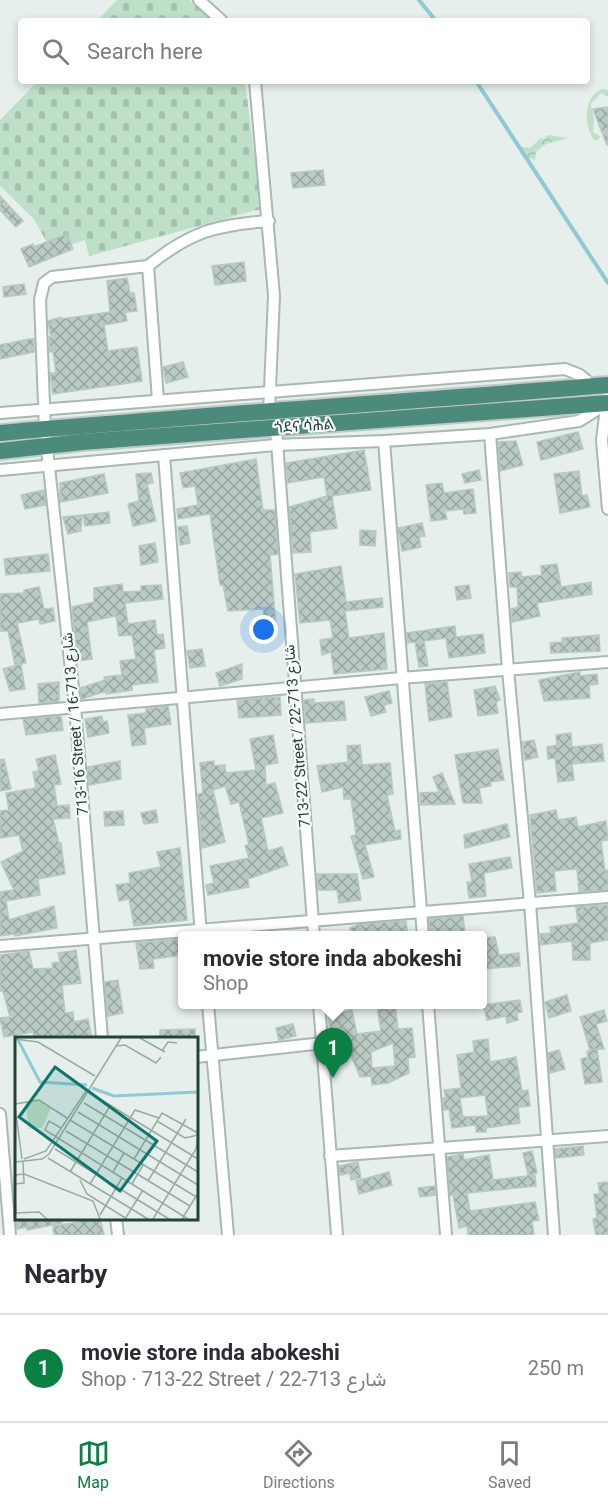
<!DOCTYPE html>
<html lang="en">
<head>
<meta charset="utf-8">
<style>
	:root { --surface:#fff; --page:#f7f7f7; --text:#2b2b33; --muted:#7c7c81; --line:#e1e1e2; --accent:#0b8043 }
	body { margin:0; font-family:Roboto,Vazirmatn,"Noto Sans Ethiopic",sans-serif; background:var(--page); color:var(--text) }
	.you { position:absolute; left:264px; top:630px; width:21px; height:21px; margin:-15px; border:4px solid #fff; border-radius:50%; background:#1a73e8; box-shadow:0 0 0 9px #1a73e833 }
	.badge { display:grid; place-items:center; width:39px; height:39px; border-radius:50%; background:var(--accent); color:#fff; font-size:20px; font-weight:700 }
	.pin { position:absolute; translate:-50% -50px; filter:drop-shadow(0 2px 3px #0008) }
	.pin::after { content:''; position:absolute; top:32px; width:21px; height:18px; background:inherit; clip-path:polygon(0 0,100% 0,50% 100%) }
	.popup { position:absolute; left:178px; top:931px; width:309px; height:78px; box-sizing:border-box; display:grid; place-content:center; border-radius:6px; background:var(--surface); filter:drop-shadow(0 2px 4px #0005); font-size:20px; white-space:nowrap; color:var(--muted) }
	.popup b { font-size:22px; color:var(--text) }
	.popup::after { content:''; position:absolute; left:50%; top:100%; margin-left:-12px; border:12px solid transparent; border-top-color:var(--surface) }
	.list { margin:0; padding:0; list-style:none }
	h2 { display:flex; justify-content:space-between; align-items:center; height:78px; margin:0; padding:0 24px; font-size:26px }
	h2 small { font-size:20px; font-weight:400; color:var(--muted) }
	.list li { display:grid; grid-template-columns:39px 1fr auto; gap:18px; align-items:center; box-sizing:border-box; height:108px; padding:0 24px; border-top:2px solid var(--line) }
	.list b { display:block; font-size:22px; white-space:nowrap }
	.list p { margin:0; font-size:20px; white-space:nowrap; color:var(--muted) }
	.list em { font-size:20px; font-style:normal; color:var(--muted) }
	.icon { flex:none; width:33px; height:33px; fill:none; stroke:currentColor; stroke-width:2; stroke-linecap:round; stroke-linejoin:round }
	.map { position:relative; flex:none; width:608px; height:1235px; overflow:hidden }
	.search { position:absolute; background:var(--surface); box-shadow:0 3px 9px #0003; left:18px; right:18px; top:18px; height:66px; display:flex; align-items:center; gap:15px; box-sizing:border-box; padding:0 21px; border-radius:6px; color:var(--muted); font-size:22px }
	.sheet { height:186px; background:var(--surface) }
	nav { display:flex; justify-content:space-around; align-items:center; box-sizing:border-box; height:84px; border-top:2px solid var(--line); background:var(--surface); font-size:16px; color:var(--muted) }
	nav a { display:grid; justify-items:center; gap:3px }
	nav .on { color:var(--accent) }
	.map>svg:first-child { display:block }
	.grass { fill:#bfe0c8 }
	.forest { fill:url(#forest-crowns) }
	.cemetery { fill:url(#cemetery-stones) }
	.lines { fill:none; stroke-linecap:round; stroke-linejoin:round }
	.stream { stroke:#8ec9d4; stroke-width:4 }
	.building { fill:url(#building-cross-hatch); stroke:#b8c9c2; stroke-width:1.5; fill-rule:evenodd }
	.minor-casing { stroke:#a8b8b2; stroke-width:14 }
	.trunk-casing { stroke:#c2cac8; stroke-width:20 }
	.minor { stroke:#fff; stroke-width:10 }
	.trunk { stroke:#4c8a7c; stroke-width:16 }
	.labels { text-anchor:middle; stroke-width:4.5; stroke-linejoin:round; paint-order:stroke }
	.street-label { font-size:15px; fill:#24423a; stroke:#f7fbf9 }
	.inset-river { fill:none; stroke:#8ec9d4; stroke-width:3 }
	.inset-road { fill:none; stroke:#98aaa4; stroke-width:1.5 }
	.view { fill:#0f766e; fill-opacity:0.15; stroke:#0f766e; stroke-width:3 }
	.inset-edge { fill:none; stroke:#24423a; stroke-width:3 }
</style>
</head>
<body>
<div class="map">
<svg width="608" height="1235" viewBox="0 0 608 1235">
	<defs>
		<pattern id="forest-crowns" width="20" height="18" patternUnits="userSpaceOnUse" patternTransform="scale(1.5)"><rect width="20" height="18" fill="#bfe0c8"/><path d="M2 6a3 3 0 1 1 6 0M12 15a3 3 0 1 1 6 0" fill="none" stroke="#a4c1ad"/></pattern>
		<pattern id="cemetery-stones" width="16" height="16" patternUnits="userSpaceOnUse" patternTransform="scale(1.5)"><rect width="16" height="16" fill="#bfe0c8"/><path d="M2 7V4a2 2 0 0 1 4 0v3zM10 15v-3a2 2 0 0 1 4 0v3z" fill="#a4c1ad"/></pattern>
		<pattern id="building-cross-hatch" width="8" height="8" patternUnits="userSpaceOnUse" patternTransform="scale(1.5)"><rect width="8" height="8" fill="#bbcac4"/><path d="M0 0l8 8M0 8l8-8" fill="none" stroke="#98a6a0"/></pattern>
	</defs>
	<rect width="100%" height="100%" fill="#e6efeb"/>
	<path class="grass" d="M602,89L608,90V97L601,93L591,104L594,119L593,132L601,137L595,141C583,126 583,97 602,89Z"/>
	<path class="forest" d="M548,135L568,138L546,144L536,152L535,160L523,156L522,147L530,148L541,138L544,139Z"/>
	<g class="cemetery">
		<path d="M117,0H190L212,21H97Z"/>
		<path d="M38,81H245L261,209L89,256L85,240L52,251L33,218L0,186V120Z"/>
	</g>
	<g class="lines">
		<g class="stream">
			<path d="M419,0L436,21"/>
			<path d="M476,81L608,283"/>
		</g>
	</g>
	<g class="building">
		<path d="M608,107V145H607L593,109Z"/>
		<path d="M323,170L325,185L293,188L291,173Z"/>
		<path d="M0,196L23,221L16,227L0,210Z"/>
		<path d="M67,234L73,249L29,267L21,249L33,244L34,247Z"/>
		<path d="M244,262L246,281L215,285L212,266Z"/>
		<path d="M127,278L130,293H134L137,311L125,312L127,321L104,325L108,351L137,347L142,381L53,394L50,373H56L53,351L50,352L49,337H51L48,321L61,317V319L110,312L107,281Z"/>
		<path d="M24,284L26,294L4,297L3,287Z"/>
		<path d="M29,339H34V352L0,359V345Z"/>
		<path d="M183,362L188,377L166,383L163,367Z"/>
		<path d="M578,432L583,449L541,460L537,442Z"/>
		<path d="M516,441L523,465L500,471L498,442Z"/>
		<path d="M364,450L371,490L332,496L337,528L310,532L311,552L293,553L289,507L327,496L324,477L288,483L286,463Z"/>
		<path d="M256,459L263,510H275L278,554L270,555L276,627L266,629L263,609L228,611L223,585H220L210,514L178,519L177,509L198,505L195,486L183,488L180,473Z"/>
		<path d="M479,470L481,480L465,483L462,474Z"/>
		<path d="M579,471L582,496L587,495L590,507L560,513L554,474Z"/>
		<path d="M151,473L153,483L147,484L156,521L133,526L128,504L139,501L136,474Z"/>
		<path d="M104,474L108,493L60,502V483Z"/>
		<path d="M442,483L444,493L473,489L476,513L464,514L463,509L445,511L447,519L431,521L426,485Z"/>
		<path d="M44,490L46,505L25,509L21,495Z"/>
		<path d="M109,512L110,523L85,526L83,515Z"/>
		<path d="M82,515L81,531L68,534L63,517Z"/>
		<path d="M422,523L425,536L419,537L421,547L402,551L398,528Z"/>
		<path d="M187,526L190,543L180,545L178,527Z"/>
		<path d="M360,530L376,531L375,546L360,545Z"/>
		<path d="M155,543L158,562L141,565L139,546Z"/>
		<path d="M48,554L50,571L6,575L4,559Z"/>
		<path d="M557,564L561,587L591,582L592,594L537,603L540,616L512,622L511,609L518,607L517,587H510L509,573L521,572L522,577L542,575L541,566Z"/>
		<path d="M341,566L346,602L382,598L383,607L345,611L349,638L384,633L387,669L334,674L331,652L322,655L320,640L333,638L330,620L300,623L295,574Z"/>
		<path d="M122,584L123,592L141,591V586L161,585L163,599L125,603L128,624L155,620L157,635L163,634L165,648L154,650L158,682L132,685V690L106,694V691L82,699L80,688L105,680L104,677L122,675L120,661L136,659L132,635L119,636L116,616L87,622L92,659L78,661L72,607L94,602V588Z"/>
		<path d="M469,585L471,598L457,600L455,587Z"/>
		<path d="M39,587L44,609L53,608L55,621L40,624L39,619L17,623L26,663L15,665L8,631H0V594L24,593V590Z"/>
		<path d="M455,626L456,637L483,634L485,653L449,658L446,638L424,641L428,666L419,667L415,642L407,643V633Z"/>
		<path d="M599,635L600,651L551,653L550,643L562,642V638Z"/>
		<path d="M202,649L205,666L190,668L187,651Z"/>
		<path d="M21,664L25,689L10,691L3,669Z"/>
		<path d="M242,664V679L220,686L216,673Z"/>
		<path d="M580,672V676L597,674L598,684L589,685L590,698L544,701L539,680Z"/>
		<path d="M59,682V701L39,703L38,684Z"/>
		<path d="M447,682L452,717L429,721L425,684Z"/>
		<path d="M495,686L500,700L496,702L498,713L478,716L474,690Z"/>
		<path d="M389,691L392,703L384,705L386,712L371,716L365,697Z"/>
		<path d="M280,697L281,715L239,718L237,700Z"/>
		<path d="M314,699V703L344,701L346,720L306,723L304,700Z"/>
		<path d="M168,706L171,724L144,728L146,744L132,746L128,715L146,713V709Z"/>
		<path d="M61,716L63,730L26,735L23,719Z"/>
		<path d="M102,716L103,722L107,721L109,733L88,737L85,719Z"/>
		<path d="M571,733L572,747L602,744L604,761L572,764L574,780L558,782L555,758L548,759L547,747L557,745L556,735Z"/>
		<path d="M273,735L278,763L265,765L266,785L275,783L283,813L261,818L268,851L282,847L288,865L248,879L249,887L208,895L206,885L214,883L210,866L249,858L245,846L249,844L239,802L231,804L225,786L213,790L225,842L202,848L198,794L203,793L200,763L214,761V766L225,765L226,773L256,770L250,739Z"/>
		<path d="M534,740L538,757L525,760L522,742Z"/>
		<path d="M360,745L362,765L390,763L393,794L387,795L395,831L400,830L401,839L365,845L374,877L363,879L351,836L356,835L351,799H344L343,787L322,792L317,766L348,762L347,746Z"/>
		<path d="M498,749L504,780L490,782L491,786L479,788L482,803H463L455,755Z"/>
		<path d="M55,755L61,784L54,785L57,806L69,805L70,818L53,819L59,843H61L65,874L38,879L40,895L6,901L9,920L54,906L57,928L15,936L14,934L0,936V892L14,890L1,862L23,851L19,835L0,838V811L9,810L6,793L36,788L33,772L39,771L36,759Z"/>
		<path d="M4,759L11,789L0,791V760Z"/>
		<path d="M120,761L121,779L89,785L87,767Z"/>
		<path d="M442,773L455,804L421,805L420,793L439,792L433,777Z"/>
		<path d="M156,810L158,822L144,824L141,813Z"/>
		<path d="M556,810L558,820L576,817L578,827L606,821L608,840L601,841L605,871L608,870V890L579,892L577,869L554,871L556,891L537,893L530,815Z"/>
		<path d="M123,811L124,825L105,826L104,812Z"/>
		<path d="M507,824L510,837L465,848L464,835Z"/>
		<path d="M180,848L187,920L134,926L129,899L119,901L116,885L130,883L129,873L161,867L157,852Z"/>
		<path d="M510,857L512,868L484,873L486,896L469,898L467,882H472L469,864Z"/>
		<path d="M317,874H357L361,900L339,903L337,890H318Z"/>
		<path d="M608,905V940L590,943V960H573L572,941L541,945L540,934L551,933L550,927L578,923L576,907Z"/>
		<path d="M463,916L465,934L430,936L429,919Z"/>
		<path d="M406,921L408,936H352L350,928L360,924Z"/>
		<path d="M495,937L499,955L519,953L520,966L483,969V938Z"/>
		<path d="M183,939V955L153,959L154,968L140,969L136,943Z"/>
		<path d="M76,950L81,983L62,985L65,1013L73,1012L74,1022L88,1019L92,1038H72L71,1036L34,1038L33,1032L4,1037L0,1018L10,1017L3,991H0V955L29,951L33,969L53,968L52,963L60,962L58,953Z"/>
		<path d="M118,980L123,1013L108,1016L105,982Z"/>
		<path d="M567,995L571,1011L549,1018L545,1002Z"/>
		<path d="M520,1000L522,1012L517,1013L518,1020L507,1023L506,1016L487,1020L483,1005Z"/>
		<path d="M337,1005L339,1013L352,1010L357,1034L381,1031L377,1007L395,1005L398,1029L412,1028L415,1057L408,1058L409,1073L388,1083L372,1085L371,1076L360,1077L340,1029L330,1031L327,1006ZM393,1043L395,1066L372,1068L371,1052Z"/>
		<path d="M604,1010L607,1021L596,1024L604,1049H597L602,1082L585,1084L581,1059L588,1057L587,1051L596,1049L590,1050L580,1017Z"/>
		<path d="M293,1024L296,1036L279,1040L276,1028Z"/>
		<path d="M195,1029V1038H160V1030Z"/>
		<path d="M488,1039L490,1062L516,1057L522,1091L528,1090L530,1106L518,1107L520,1123L486,1128V1132H476V1125L452,1128L449,1109L444,1110L443,1098H446L444,1090L461,1088L457,1055L474,1052L473,1041ZM485,1095L488,1116L463,1117L460,1098Z"/>
		<path d="M559,1050L565,1069L550,1073L548,1053Z"/>
		<path d="M583,1146L584,1155L556,1158L555,1149Z"/>
		<path d="M532,1151L537,1173L528,1175L523,1153Z"/>
		<path d="M463,1154L464,1160L489,1155L493,1180L535,1175L536,1186L467,1193L470,1211L535,1202L539,1220L532,1221L534,1235H468L467,1226L459,1228L453,1195H450L447,1157Z"/>
		<path d="M358,1162L361,1178L351,1180L350,1173L340,1175L339,1166Z"/>
		<path d="M389,1172L392,1185L359,1194L356,1181Z"/>
		<path d="M608,1182V1234L596,1235L593,1219L597,1218L594,1194H600L598,1183Z"/>
		<path d="M435,1186V1195L420,1197L418,1188Z"/>
		<path d="M16,1218H62V1223L27,1230V1227L17,1229Z"/>
		<path d="M80,1218H100L104,1235H54L53,1226L80,1222Z"/>
	</g>
	<g class="lines">
		<g class="minor-casing">
			<g id="minor">
				<path d="M199,0L222,21"/>
				<path d="M255,81L274,296L269,412"/>
				<path d="M148,266C190,232 215,225 269,221"/>
				<path d="M607,399L602,440L608,509"/>
				<path d="M0,413L565,369L580,375L593,386"/>
				<path d="M276,429L314,936"/>
				<path d="M490,434L508,670L530,903L554,1235"/>
				<path d="M384,441L423,936"/>
				<path d="M164,455L201,935"/>
				<path d="M0,470L275,445L384,441L490,434L579,421L605,405"/>
				<path d="M0,714L401,678L608,662"/>
				<path d="M0,946L608,897"/>
				<path d="M208,1004L228,1235"/>
				<path d="M319,1004L337,1235"/>
				<path d="M428,1004L446,1235"/>
				<path d="M102,1038L75,707L45,430L40,300L44,283L52,277L148,266L158,400"/>
				<path d="M196,1057L323,1043"/>
				<path d="M0,1114L10,1235"/>
				<path d="M330,1156L608,1136"/>
				<path d="M116,1218L118,1235"/>
			</g>
		</g>
		<g class="trunk-casing">
			<g id="trunk">
				<path d="M0,433C203,415 405,402 608,385"/>
				<path d="M0,451L82,442L608,403"/>
			</g>
		</g>
		<use href="#minor" class="minor"/>
		<use href="#trunk" class="trunk"/>
	</g>
	<g class="labels">
		<g class="street-label">
			<text transform="translate(304 426) rotate(-4)" y="5">ጎደና ሳሕል</text>
			<text transform="translate(75 724) rotate(-95)" y="5">713-16 Street / شارع 713-16</text>
			<text transform="translate(297 736) rotate(-95)" y="5">713-22 Street / شارع 713-22</text>
		</g>
	</g>
	<g transform="translate(15 1037)">
		<rect width="183" height="183" fill="#e6efeb"/>
		<path d="M22,63L36,71L27,91L14,92L10,65Z" fill="#bfe0c8"/>
		<path class="inset-river" d="M2,1L25,45L72,48M77,51L99,59L183,55"/>
		<path class="inset-road" d="M125,1L150,15M0,2L23,5L80,39M102,9L110,8L141,26L146,20M147,14L153,5L162,6M72,54L183,122M69,66L183,135M0,67L24,63L52,81M0,70L7,122M63,75L183,148M55,83L183,161M142,84L170,101L183,98M46,91L34,84L30,93L173,182M51,94L175,169M40,112L154,182M33,121L133,182M9,122L31,114L71,54M119,122L147,76L183,96M0,125L27,122L34,117L106,1M55,135L95,69M98,135L109,116M0,138L9,137L78,164L85,182M65,143L72,157L112,182M133,144L171,82M0,147L9,146L8,125M75,147L120,73L144,81M117,147L128,128M0,158L1,176M0,176L24,175L32,182M85,178L107,141M110,182L128,153M138,182L181,112L183,99M167,182L183,156"/>
		<path class="view" d="M40,30L142,104L105,154L4,80Z"/>
		<rect width="183" height="183" class="inset-edge"/>
	</g>
</svg>
<div class="you"></div>
<div class="pin badge" style="left:333px;top:1078px">1</div>
<div class="popup"><b>movie store inda abokeshi</b>Shop</div>
<div class="search"><svg class="icon" aria-label="search" viewBox="0 0 24 24"><circle cx="10" cy="10" r="6"/><path d="M15 15l6 6"/></svg>Search here</div>
</div>
<section class="sheet">
<h2>Nearby<small></small></h2>
<ul class="list">
<li><span class="badge">1</span><div><b>movie store inda abokeshi</b><p>Shop · 713-22 Street / شارع 713-22</p></div><em>250 m</em></li>
</ul>
</section>
<nav>
<a class="on"><svg class="icon" aria-label="map" viewBox="0 0 24 24"><path d="M3 6l6-2 6 2 6-2v14l-6 2-6-2-6 2zM9 4v14M15 6v14"/></svg>Map</a>
<a><svg class="icon" aria-label="directions" viewBox="0 0 24 24"><path d="M12 3l9 9-9 9-9-9zM9 14v-3h6M13 9l2 2-2 2"/></svg>Directions</a>
<a><svg class="icon" aria-label="saved" viewBox="0 0 24 24"><path d="M7 4h10v16l-5-4-5 4z"/></svg>Saved</a>
</nav>
</body>
</html>
